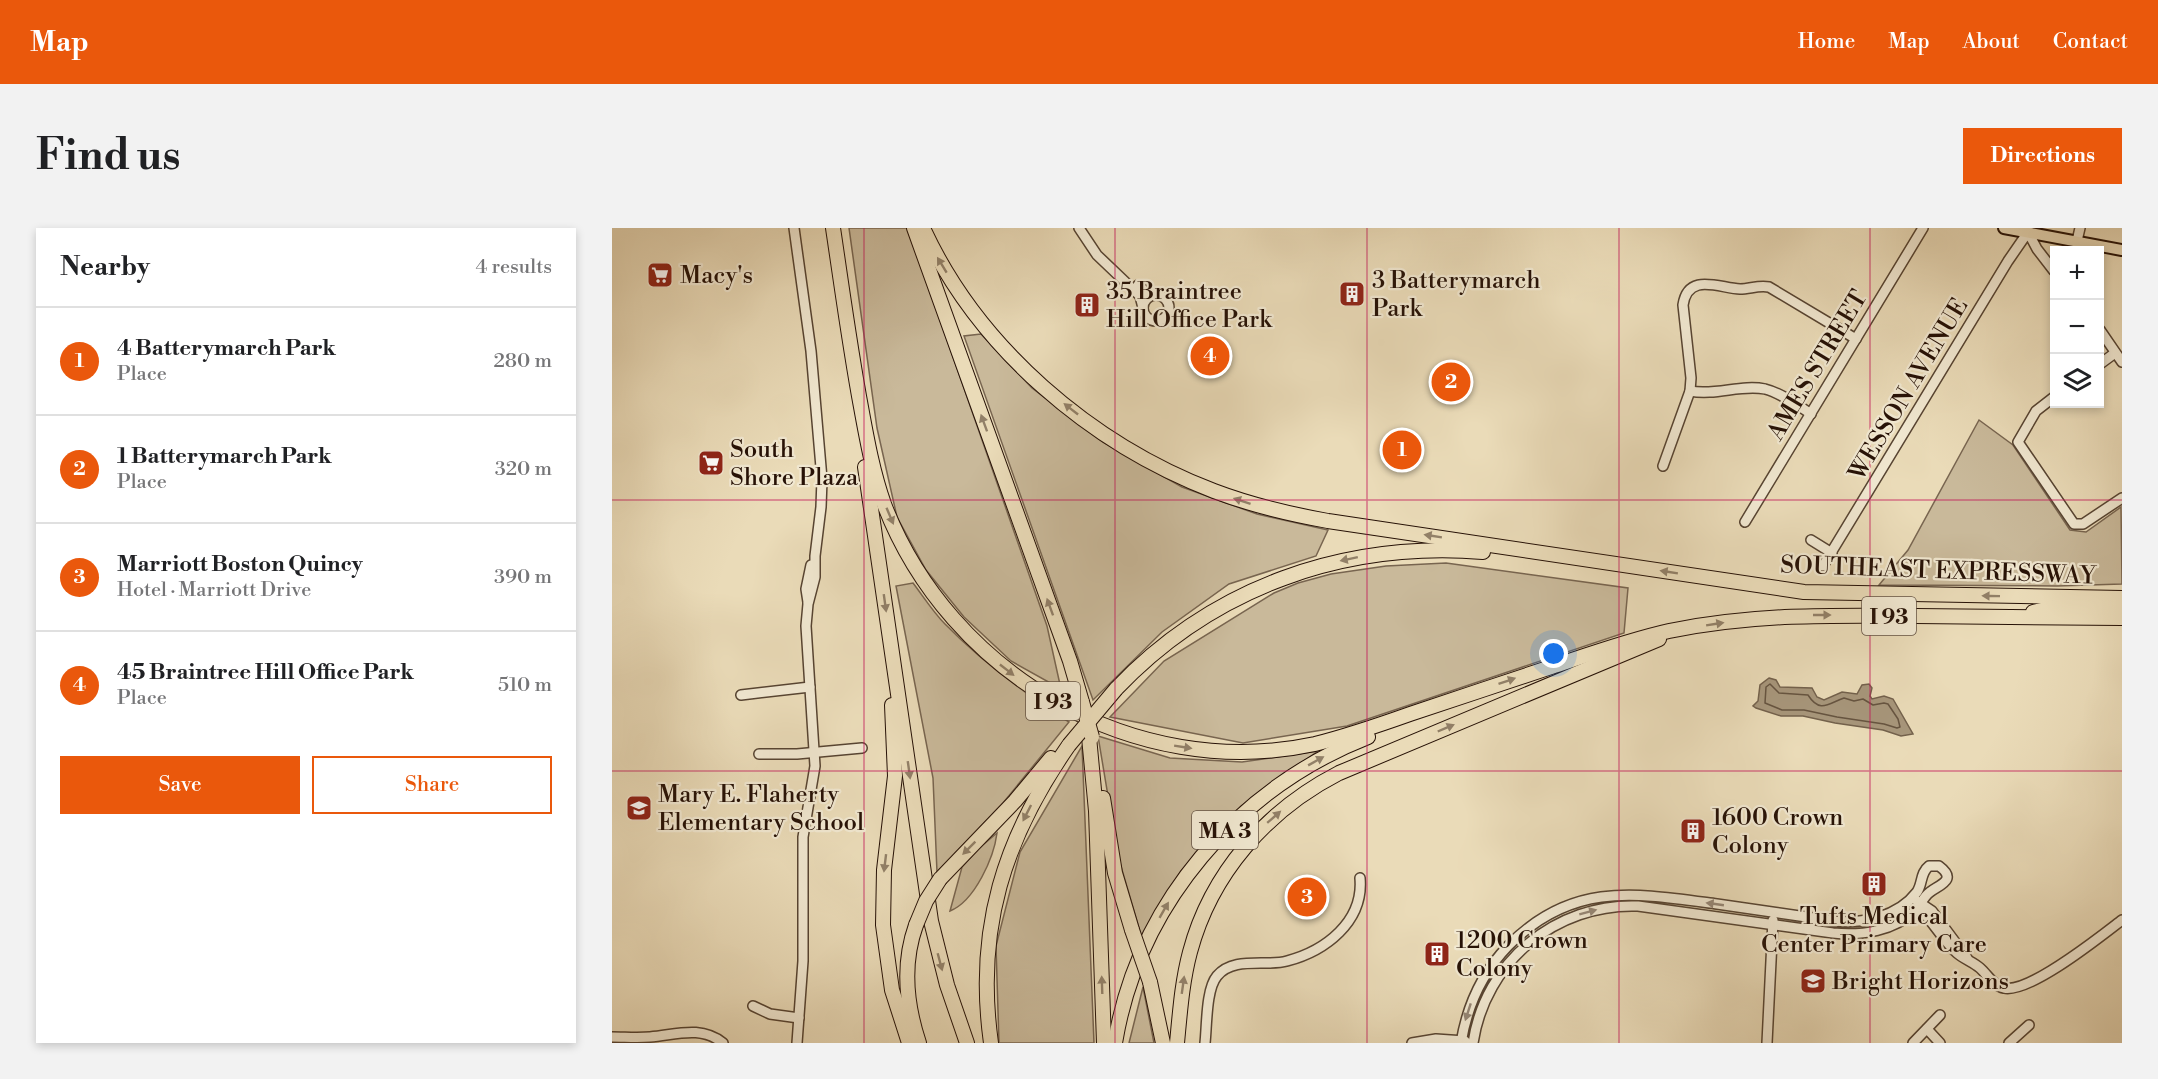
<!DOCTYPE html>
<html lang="en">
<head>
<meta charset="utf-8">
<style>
	:root { --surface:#fff; --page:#f2f2f2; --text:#202124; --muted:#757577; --line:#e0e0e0; --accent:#ea580c }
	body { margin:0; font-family:"Libre Bodoni",serif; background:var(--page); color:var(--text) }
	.controls { position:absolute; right:18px; top:18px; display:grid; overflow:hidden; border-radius:0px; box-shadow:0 3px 9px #0003 }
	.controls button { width:54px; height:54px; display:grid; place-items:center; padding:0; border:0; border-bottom:2px solid var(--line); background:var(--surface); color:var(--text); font:30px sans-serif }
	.you { position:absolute; left:942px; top:426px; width:21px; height:21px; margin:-15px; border:4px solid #fff; border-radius:50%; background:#1a73e8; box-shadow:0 0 0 9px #1a73e833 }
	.badge { display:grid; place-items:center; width:39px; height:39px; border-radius:50%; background:var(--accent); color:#fff; font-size:20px; font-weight:700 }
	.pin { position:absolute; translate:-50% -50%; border:3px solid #fff; box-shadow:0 2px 6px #0006 }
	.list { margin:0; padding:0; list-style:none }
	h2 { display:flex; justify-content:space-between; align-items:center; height:78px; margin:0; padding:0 24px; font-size:26px }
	h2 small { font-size:20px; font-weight:400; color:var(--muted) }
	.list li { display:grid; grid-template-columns:39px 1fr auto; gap:18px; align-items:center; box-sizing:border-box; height:108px; padding:0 24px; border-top:2px solid var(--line) }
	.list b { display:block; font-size:22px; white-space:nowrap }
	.list p { margin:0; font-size:20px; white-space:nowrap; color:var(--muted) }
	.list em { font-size:20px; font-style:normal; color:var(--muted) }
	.actions { display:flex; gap:12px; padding:18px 24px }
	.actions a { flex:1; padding:14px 0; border:2px solid var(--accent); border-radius:0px; text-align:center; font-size:21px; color:var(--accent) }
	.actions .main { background:var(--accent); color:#fff }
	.icon { flex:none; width:33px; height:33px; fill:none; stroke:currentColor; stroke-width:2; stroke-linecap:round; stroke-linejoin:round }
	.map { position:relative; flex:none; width:1510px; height:815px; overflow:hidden; border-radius:0px }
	header { display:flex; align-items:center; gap:36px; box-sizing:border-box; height:84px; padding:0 30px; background:var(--accent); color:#fff }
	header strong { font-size:28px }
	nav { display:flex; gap:33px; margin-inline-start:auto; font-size:21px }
	.intro { display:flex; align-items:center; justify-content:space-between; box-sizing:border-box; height:144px; padding:0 36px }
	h1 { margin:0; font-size:42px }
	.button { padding:15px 27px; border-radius:0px; background:var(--accent); color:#fff; font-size:21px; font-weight:700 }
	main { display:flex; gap:36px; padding:0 36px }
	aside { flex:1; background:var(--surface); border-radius:0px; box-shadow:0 3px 9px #0003 }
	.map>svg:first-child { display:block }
	.green { fill:#c9b99a; stroke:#786550; stroke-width:1.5 }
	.water { fill:#a7967b; stroke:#73614c; stroke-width:1.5 }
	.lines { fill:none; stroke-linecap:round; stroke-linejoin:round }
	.shore { stroke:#665440; stroke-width:1.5 }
	.minor-casing { stroke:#574432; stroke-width:12 }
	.major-casing { stroke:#261106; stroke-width:14 }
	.highway-casing { stroke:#261106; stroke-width:16 }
	.minor { stroke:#f1e8d1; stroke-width:9 }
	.major { stroke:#eadbb8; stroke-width:10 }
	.highway { stroke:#eadbb8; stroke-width:14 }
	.highway-bridge-casing { stroke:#261106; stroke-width:16; stroke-linecap:butt }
	.highway-bridge { stroke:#eadbb8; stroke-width:14 }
	.oneway { fill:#928068 }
	.oneway2 { fill:#968776 }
	.grid { fill:none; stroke:#c2185b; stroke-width:1.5; stroke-opacity:0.55 }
	.labels { text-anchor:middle; stroke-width:4.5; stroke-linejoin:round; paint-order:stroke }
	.shield { fill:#f1e8d1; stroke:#635243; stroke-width:1.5 }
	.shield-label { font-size:22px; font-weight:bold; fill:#261106 }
	.poi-label { font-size:24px; fill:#261106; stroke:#f1e8d1; text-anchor:start }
	.street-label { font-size:24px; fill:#261106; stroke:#f1e8d1 }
</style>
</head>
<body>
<header>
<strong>Map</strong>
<nav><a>Home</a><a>Map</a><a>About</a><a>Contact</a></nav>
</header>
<div class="intro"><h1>Find us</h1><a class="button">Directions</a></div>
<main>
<aside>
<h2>Nearby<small>4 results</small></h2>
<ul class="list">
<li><span class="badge">1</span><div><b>4 Batterymarch Park</b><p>Place</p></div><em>280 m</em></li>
<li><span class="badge">2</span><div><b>1 Batterymarch Park</b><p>Place</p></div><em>320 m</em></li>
<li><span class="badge">3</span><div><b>Marriott Boston Quincy</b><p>Hotel · Marriott Drive</p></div><em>390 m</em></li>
<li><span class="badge">4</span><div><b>45 Braintree Hill Office Park</b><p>Place</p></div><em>510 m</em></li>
</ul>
<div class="actions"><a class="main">Save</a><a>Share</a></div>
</aside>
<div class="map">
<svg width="1510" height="815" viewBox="0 0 1510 815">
	<rect width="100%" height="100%" fill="#eadbb8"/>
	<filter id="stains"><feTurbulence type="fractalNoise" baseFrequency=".00333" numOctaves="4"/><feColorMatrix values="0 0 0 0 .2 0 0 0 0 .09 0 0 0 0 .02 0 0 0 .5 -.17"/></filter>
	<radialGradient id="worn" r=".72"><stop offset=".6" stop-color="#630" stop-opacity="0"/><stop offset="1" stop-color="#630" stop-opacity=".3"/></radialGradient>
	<g class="green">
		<path d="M237,0H296L435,398L449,461L399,433L352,389L314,342L285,289L265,200Z"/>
		<path d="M369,106L420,160L491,214L570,259L645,286L716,302L704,328L617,356L550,404L481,472L352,108Z"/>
		<path d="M1367,192L1401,217L1458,302L1474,304L1509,279L1510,356L1445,358L1267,357L1296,322Z"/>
		<path d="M834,335L1016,360L1012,405L735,498L631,515L498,489L552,433L662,365L686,355L719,346L774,338Z"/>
		<path d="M301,355C311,368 321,384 333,396C370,434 412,465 457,494L391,575L325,644L321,550L284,358Z"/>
		<path d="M486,508L558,530L630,534L706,523L629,578L569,643L530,710L506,628Z"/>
		<path d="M470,518L482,815H387L384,718L408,624Z"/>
		<path d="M385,605C382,629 363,673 338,683L350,639L366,621Z"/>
		<path d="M531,759L542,815H517Z"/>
	</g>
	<path class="water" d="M1157,450L1164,452L1168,459L1200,460L1205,469L1212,472L1230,464L1245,466L1250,457L1257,456L1260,460L1258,468L1260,471L1272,468L1281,471L1301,506L1289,508L1271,502L1223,495L1191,488H1169L1144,480L1141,478L1146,473L1148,457Z"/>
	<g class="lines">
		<path class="shore" d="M1158,456L1167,465L1196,467C1208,486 1217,475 1232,470L1242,473L1251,471L1261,477L1272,475L1276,476L1286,491L1288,499L1285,500L1272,496L1225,489L1192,482H1170L1153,475L1154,459Z"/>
		<g class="minor-casing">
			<g id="minor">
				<path d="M182,0L199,123L210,251L209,279L203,328V349L196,376L194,398L203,538L191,609V733L185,815"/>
				<path d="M467,0L485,27L528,68L531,80"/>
				<path d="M1465,13L1468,0"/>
				<path d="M526,57L535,65L544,67"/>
				<circle cx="544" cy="80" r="13"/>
				<path d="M1488,102L1510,134"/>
				<path d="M1488,136L1503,125"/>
				<path d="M1078,163C1104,168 1129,156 1153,161C1169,165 1185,177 1199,186"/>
				<path d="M1442,169L1424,183L1406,214L1462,296H1471L1510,270"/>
				<path d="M1051,238L1078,163L1079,150L1071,77C1076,44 1107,60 1128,61C1138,61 1146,57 1157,59L1244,111"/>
				<path d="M1133,294L1311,0"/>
				<path d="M1199,312L1220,325"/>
				<path d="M1211,338L1396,33L1416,4L1425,21L1442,43"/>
				<path d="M196,374L194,361L199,337"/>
				<path d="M129,467L198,459"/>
				<path d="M147,526H185L250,520"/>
				<path d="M1305,673L1320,683L1355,730"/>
				<path d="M1306,680C1321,692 1330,712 1345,725C1352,731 1361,734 1368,740C1376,747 1381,758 1392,760C1417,766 1489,708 1510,692"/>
				<path d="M141,778L158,786L187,790"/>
				<path d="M1315,801L1328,815"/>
				<path d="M0,809C13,809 25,810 38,809C64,807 88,797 111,815"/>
				<path d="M593,815C595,797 594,761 605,748C622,728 653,739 675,733C713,723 752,694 748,650"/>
				<path d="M800,815L824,811L853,813"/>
				<path d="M849,815C855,778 870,745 896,718C960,653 1023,665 1105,676C1144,682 1183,687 1222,693C1251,696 1286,689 1305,664C1311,655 1308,645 1317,638H1327C1346,652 1327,657 1318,664C1312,668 1309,676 1304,682C1282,703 1250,708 1221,705L1026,678C944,675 873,734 861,815"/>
				<path d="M1155,815L1161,692"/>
				<path d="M1301,815L1328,787"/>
				<path d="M1397,815L1417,797"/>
			</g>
		</g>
		<g class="major-casing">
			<path id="major" d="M1392,0L1510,22"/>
		</g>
		<g class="highway-casing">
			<g id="highway">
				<path d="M221,0C230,60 238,120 249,179C255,212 261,245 272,276C337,446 523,555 703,516C735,508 767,497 798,486C845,470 892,455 939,439C978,426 1017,412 1057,403C1139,386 1220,387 1304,388C1372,389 1441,389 1510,390"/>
				<path d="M302,0L458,433L470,474"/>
				<path d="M311,0C366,120 479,216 602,263C639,277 677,286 716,293L1192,364L1510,370"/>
				<path d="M253,239L319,693L335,757L355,815"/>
				<path d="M1467,379L1510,380"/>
				<path d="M1421,384L1443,379L1477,378"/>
				<path d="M504,461C601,359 732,313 871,324"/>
				<path d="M280,477L283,548L272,642L271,697L280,762L297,815"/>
				<path d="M477,509L484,583L492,815"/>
				<path d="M491,570L503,645L520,702"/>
				<path d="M328,651L403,573L439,530"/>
				<path d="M304,697C290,736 294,776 307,815"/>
				<path d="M538,754L551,815"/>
				<path d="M379,815C363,701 392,610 457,517"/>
				<path d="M503,815C526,676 626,560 756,509"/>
				<path d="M565,815C568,784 570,754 578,724C599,645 655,582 727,545L1047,411"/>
			</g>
		</g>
		<use href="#minor" class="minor"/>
		<use href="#major" class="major"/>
		<use href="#highway" class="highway"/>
		<g class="highway-bridge-casing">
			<g id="highway-bridge">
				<path d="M470,474L480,509"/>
				<path d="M457,517L504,461"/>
				<path d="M304,697L314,673L328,651"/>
				<path d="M520,702L538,754"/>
			</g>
		</g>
		<use href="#highway-bridge" class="highway-bridge"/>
	</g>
	<defs><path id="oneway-solid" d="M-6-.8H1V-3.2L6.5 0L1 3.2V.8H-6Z" transform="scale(1.5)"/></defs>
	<g class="oneway">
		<use href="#oneway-solid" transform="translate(330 37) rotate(-121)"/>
		<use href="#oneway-solid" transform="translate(459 181) rotate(-142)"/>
		<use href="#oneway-solid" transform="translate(372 195) rotate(-110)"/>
		<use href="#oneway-solid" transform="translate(630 273) rotate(-162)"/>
		<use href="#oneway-solid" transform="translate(278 288) rotate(67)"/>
		<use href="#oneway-solid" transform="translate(821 308) rotate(-171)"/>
		<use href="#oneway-solid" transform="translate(737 331) rotate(168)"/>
		<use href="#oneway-solid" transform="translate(1057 344) rotate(-171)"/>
		<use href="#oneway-solid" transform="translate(1379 368) rotate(-179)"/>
		<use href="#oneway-solid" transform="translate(273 375) rotate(82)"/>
		<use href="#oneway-solid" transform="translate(438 379) rotate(-110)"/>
		<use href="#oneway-solid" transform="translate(1210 387)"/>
		<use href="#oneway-solid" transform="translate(1103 396) rotate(-9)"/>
		<use href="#oneway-solid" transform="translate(395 442) rotate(38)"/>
		<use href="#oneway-solid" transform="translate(895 453) rotate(-19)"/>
		<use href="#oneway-solid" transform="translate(834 500) rotate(-23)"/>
		<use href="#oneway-solid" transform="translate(571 519) rotate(9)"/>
		<use href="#oneway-solid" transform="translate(704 533) rotate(-29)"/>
		<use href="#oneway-solid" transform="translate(297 542) rotate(82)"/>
		<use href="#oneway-solid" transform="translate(415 585) rotate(117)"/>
		<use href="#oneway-solid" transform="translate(662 589) rotate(-41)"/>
		<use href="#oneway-solid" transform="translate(357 620) rotate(135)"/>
		<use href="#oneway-solid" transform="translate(273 635) rotate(97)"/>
		<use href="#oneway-solid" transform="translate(552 682) rotate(-60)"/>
		<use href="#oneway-solid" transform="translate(328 734) rotate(75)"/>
		<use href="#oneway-solid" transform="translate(490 757) rotate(-92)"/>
		<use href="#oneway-solid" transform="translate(571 757) rotate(-82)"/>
	</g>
	<g class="oneway2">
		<use href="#oneway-solid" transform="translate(1103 676) rotate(-172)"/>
		<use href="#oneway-solid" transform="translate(976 684) rotate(-15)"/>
		<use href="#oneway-solid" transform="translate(856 784) rotate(108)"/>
	</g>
	<path class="grid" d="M252,0V815M503,0V815M755,0V815M1007,0V815M1258,0V815M0,272H1510M0,543H1510"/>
	<defs>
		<g id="supermarket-square" transform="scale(1.35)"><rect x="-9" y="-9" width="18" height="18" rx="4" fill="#8f2418" stroke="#f1e8d1"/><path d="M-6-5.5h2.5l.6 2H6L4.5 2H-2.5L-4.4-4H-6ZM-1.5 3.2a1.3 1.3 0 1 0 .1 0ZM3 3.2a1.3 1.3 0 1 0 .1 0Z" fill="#fff"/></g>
		<g id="building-square" transform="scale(1.35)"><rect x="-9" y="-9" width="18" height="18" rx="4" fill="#8f2418" stroke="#f1e8d1"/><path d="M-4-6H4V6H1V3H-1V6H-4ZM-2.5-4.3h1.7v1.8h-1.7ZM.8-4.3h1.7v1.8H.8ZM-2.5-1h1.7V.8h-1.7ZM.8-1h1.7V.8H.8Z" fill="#fff"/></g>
		<g id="school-square" transform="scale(1.35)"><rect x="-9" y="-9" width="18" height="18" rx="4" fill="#8f2418" stroke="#f1e8d1"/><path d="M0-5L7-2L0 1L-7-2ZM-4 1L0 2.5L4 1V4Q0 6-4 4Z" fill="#fff"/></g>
	</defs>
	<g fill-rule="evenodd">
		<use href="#supermarket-square" x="48" y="47"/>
		<use href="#building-square" x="740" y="66"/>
		<use href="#building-square" x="475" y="77"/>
		<use href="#supermarket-square" x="99" y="235"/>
		<use href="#school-square" x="27" y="580"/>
		<use href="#building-square" x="1081" y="603"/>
		<use href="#building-square" x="1262" y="656"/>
		<use href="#building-square" x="825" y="726"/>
		<use href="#school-square" x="1201" y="753"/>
	</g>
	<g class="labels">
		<g class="shield">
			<rect x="1250" y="369" width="54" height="38" rx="4.5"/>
			<rect x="414" y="454" width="54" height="38" rx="4.5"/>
			<rect x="580" y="583" width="66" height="38" rx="4.5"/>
		</g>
		<g class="shield-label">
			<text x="1277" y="396">I 93</text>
			<text x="441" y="481">I 93</text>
			<text x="613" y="610">MA 3</text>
		</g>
		<g class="poi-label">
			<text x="68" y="55">Macy's</text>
			<text x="760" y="60">3 Batterymarch<tspan x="760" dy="28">Park</tspan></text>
			<text x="494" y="71">35 Braintree<tspan x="494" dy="28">Hill Office Park</tspan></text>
			<text x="118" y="229">South<tspan x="118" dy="28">Shore Plaza</tspan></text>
			<text x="46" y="574">Mary E. Flaherty<tspan x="46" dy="28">Elementary School</tspan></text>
			<text x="1100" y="597">1600 Crown<tspan x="1100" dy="28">Colony</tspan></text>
			<text x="1262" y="696" text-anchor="middle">Tufts Medical<tspan x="1262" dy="28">Center Primary Care</tspan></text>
			<text x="844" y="720">1200 Crown<tspan x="844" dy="28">Colony</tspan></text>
			<text x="1220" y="761">Bright Horizons</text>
		</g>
		<g class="street-label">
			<text transform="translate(1205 137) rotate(-59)" y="8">AMES STREET</text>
			<text transform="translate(1296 161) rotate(-59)" y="8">WESSON AVENUE</text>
			<text transform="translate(1326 342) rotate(2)" y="8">SOUTHEAST EXPRESSWAY</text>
		</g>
	</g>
	<rect width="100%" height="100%" filter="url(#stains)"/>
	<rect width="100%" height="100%" fill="url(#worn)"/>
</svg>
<div class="controls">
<button>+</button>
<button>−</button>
<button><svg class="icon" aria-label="layers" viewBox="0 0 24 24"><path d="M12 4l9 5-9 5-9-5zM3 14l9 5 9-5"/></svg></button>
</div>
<div class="you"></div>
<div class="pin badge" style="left:790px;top:222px">1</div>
<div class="pin badge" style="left:839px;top:154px">2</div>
<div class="pin badge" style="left:695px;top:669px">3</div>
<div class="pin badge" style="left:598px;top:128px">4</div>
</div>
</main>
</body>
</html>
